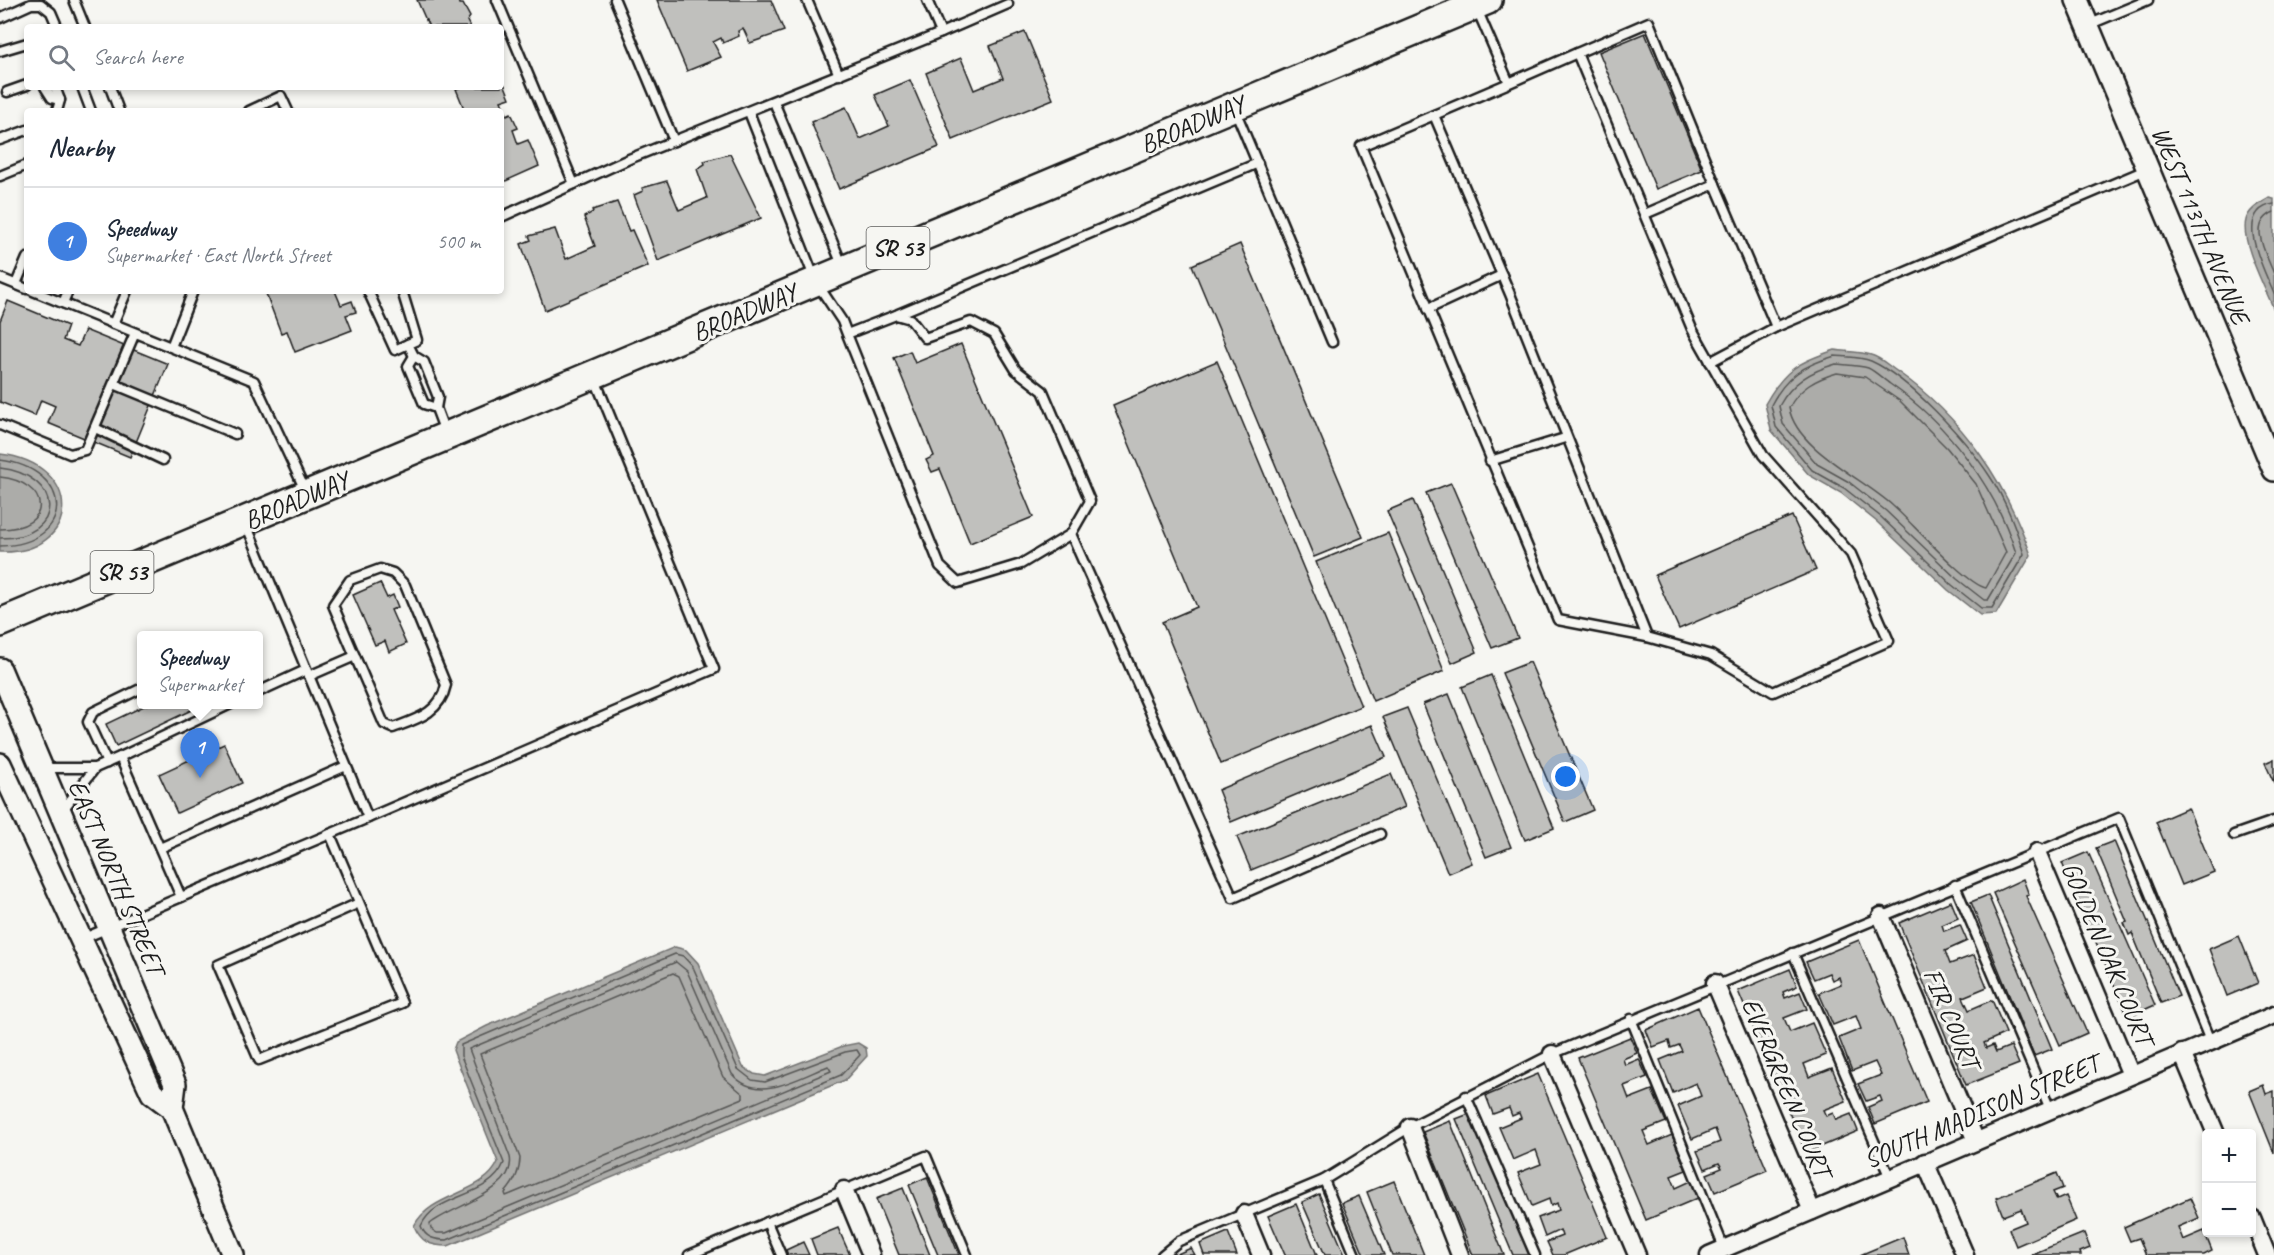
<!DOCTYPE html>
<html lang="en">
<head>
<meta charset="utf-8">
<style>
	:root { --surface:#fff; --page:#f6f6f7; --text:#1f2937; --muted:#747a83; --line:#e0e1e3; --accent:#1c1c1c }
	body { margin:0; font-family:Caveat,sans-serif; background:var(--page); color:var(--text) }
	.controls { position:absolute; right:18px; bottom:18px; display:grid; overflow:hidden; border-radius:6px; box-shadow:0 3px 9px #0003 }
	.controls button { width:54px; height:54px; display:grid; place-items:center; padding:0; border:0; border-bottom:2px solid var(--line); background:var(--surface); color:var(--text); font:30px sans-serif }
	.you { position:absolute; left:1566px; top:777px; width:21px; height:21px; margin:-15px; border:4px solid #fff; border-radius:50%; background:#1a73e8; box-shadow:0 0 0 9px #1a73e833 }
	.badge { display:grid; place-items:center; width:39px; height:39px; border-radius:50%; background:var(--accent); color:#fff; font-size:20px; font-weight:700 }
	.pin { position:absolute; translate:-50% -50px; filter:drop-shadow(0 2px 3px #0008) }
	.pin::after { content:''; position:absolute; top:32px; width:21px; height:18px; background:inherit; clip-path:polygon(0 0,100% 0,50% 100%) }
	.popup { position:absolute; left:137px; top:631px; width:126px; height:78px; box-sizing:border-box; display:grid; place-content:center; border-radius:6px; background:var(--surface); filter:drop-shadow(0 2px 4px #0005); font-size:20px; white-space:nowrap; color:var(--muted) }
	.popup b { font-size:22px; color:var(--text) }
	.popup::after { content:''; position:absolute; left:50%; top:100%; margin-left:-12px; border:12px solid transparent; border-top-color:var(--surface) }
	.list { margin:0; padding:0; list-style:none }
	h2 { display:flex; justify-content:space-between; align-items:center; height:78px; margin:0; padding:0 24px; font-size:26px }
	h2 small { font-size:20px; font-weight:400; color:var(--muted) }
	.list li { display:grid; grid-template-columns:39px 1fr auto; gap:18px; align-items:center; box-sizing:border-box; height:108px; padding:0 24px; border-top:2px solid var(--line) }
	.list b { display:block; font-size:22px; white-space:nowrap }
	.list p { margin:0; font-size:20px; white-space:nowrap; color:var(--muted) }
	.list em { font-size:20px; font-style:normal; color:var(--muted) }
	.icon { flex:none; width:33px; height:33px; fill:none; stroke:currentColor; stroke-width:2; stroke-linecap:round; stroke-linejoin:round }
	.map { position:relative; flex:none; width:2274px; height:1255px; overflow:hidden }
	.search { position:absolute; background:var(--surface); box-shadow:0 3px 9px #0003; left:24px; top:24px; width:480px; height:66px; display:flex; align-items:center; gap:15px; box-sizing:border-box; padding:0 21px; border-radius:6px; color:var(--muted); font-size:22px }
	.panel { position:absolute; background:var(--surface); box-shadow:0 3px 9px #0003; left:24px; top:108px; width:480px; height:186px; border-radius:6px }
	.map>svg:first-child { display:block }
	.water { fill:#acaca9; stroke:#727271; stroke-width:1.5 }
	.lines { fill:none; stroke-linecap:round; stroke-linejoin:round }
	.shore { stroke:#565654; stroke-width:1.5 }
	.building { fill:#c0c0bd; stroke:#1c1c1c; stroke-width:1.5 }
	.service-casing { stroke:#1c1c1c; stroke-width:13 }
	.minor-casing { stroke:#1c1c1c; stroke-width:21 }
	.tertiary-casing { stroke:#1c1c1c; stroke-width:26 }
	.primary-casing { stroke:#1c1c1c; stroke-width:32 }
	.service { stroke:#f6f6f2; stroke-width:8 }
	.minor { stroke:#f6f6f2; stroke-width:16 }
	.tertiary { stroke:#f6f6f2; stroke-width:21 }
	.primary { stroke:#f6f6f2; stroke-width:27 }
	.labels { text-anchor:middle; stroke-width:6; stroke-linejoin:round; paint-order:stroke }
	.shield { fill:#f6f6f2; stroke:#5d5d5c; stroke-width:1.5 }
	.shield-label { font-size:24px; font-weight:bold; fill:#1c1c1c }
	.street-label { font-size:26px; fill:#1c1c1c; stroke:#f6f6f2 }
</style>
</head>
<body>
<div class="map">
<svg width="2274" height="1255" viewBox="0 0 2274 1255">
	<rect width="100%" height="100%" fill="#f6f6f2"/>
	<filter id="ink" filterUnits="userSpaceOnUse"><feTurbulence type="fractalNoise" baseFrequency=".0167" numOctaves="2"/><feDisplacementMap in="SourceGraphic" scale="12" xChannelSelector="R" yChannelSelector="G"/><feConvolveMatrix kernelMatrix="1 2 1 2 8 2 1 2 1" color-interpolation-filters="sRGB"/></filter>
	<g filter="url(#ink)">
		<g class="water">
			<path d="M2269,198L2274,199V310C2266,289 2240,242 2246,220C2249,209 2260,204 2269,198Z"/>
			<path d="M1835,350C1846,352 1860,351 1871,355C1880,357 1890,367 1898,372C1962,417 2006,482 2031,555L1996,614L1980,615L1948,590L1877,522L1841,493L1809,475L1771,430L1765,404C1784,370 1798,362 1835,350Z"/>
			<path d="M0,454C86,464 81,555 0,552Z"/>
			<path d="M675,947L686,950L698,963L743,1067L754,1074L765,1076L843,1046L858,1043L866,1048L867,1056L845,1080L448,1246C430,1246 421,1242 414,1226C431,1192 484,1195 498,1162L456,1058L453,1050L456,1042L487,1026Z"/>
		</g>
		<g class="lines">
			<g class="shore">
				<path d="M2274,204C2231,211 2265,271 2274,294"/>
				<path d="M2274,212C2247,224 2266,253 2274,274"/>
				<path d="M1835,356C1846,357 1861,357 1871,361C1909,378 1966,440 1989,475C2005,498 2016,528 2024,554L1992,608H1981L1952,585L1881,517L1844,488L1812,470L1776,427L1771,405C1786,376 1804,365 1835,356Z"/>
				<path d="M1836,364C1845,365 1859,365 1868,368C1875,371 1883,379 1890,384C1948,424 1995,486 2016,553L1988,600H1984L1957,579L1886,511L1849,482L1817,464L1783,424L1779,406C1792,382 1811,371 1836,364Z"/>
				<path d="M1837,373L1865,377L1900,401L1947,448L1976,484L2006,552L1986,588C1967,585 1911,522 1893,506C1863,478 1797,450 1789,408C1799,388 1816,379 1837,373Z"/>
				<path d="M0,460C74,469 77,544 0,546"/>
				<path d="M0,468C63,475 67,538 0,538"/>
				<path d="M0,477C50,482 55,529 0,529"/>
				<path d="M675,954L683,956L693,967L738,1069L752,1080L765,1082L845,1052L857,1050L860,1055L841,1075L447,1240C435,1240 425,1238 421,1226C436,1192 490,1199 504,1163L461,1056V1045Z"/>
				<path d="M676,962L687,971L732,1074C758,1104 798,1078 828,1066L831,1071L446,1233H437L431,1229L430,1224C452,1206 517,1191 510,1157L469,1049Z"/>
				<path d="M673,973L679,976L723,1077L743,1094V1098L506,1196L505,1193C514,1183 520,1172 520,1158L480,1054Z"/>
			</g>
		</g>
		<g class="building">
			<path d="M417,0H458L459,4H463L470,17L467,21L470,27H429Z"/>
			<path d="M657,0H771L784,31L750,43L743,28L738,31L739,36L723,43L721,38L713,42L721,57L687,71Z"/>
			<path d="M1025,32L1053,99L953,140L926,73L961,58L974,90L1003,78L990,46Z"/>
			<path d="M1645,33L1702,170L1656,189L1599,52Z"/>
			<path d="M501,76L510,98L501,101L507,115L511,113L518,128L513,130L518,144L528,140L539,166L501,183V111H465L456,89L461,87H501Z"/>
			<path d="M910,80L939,147L839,189L811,122L846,107L860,139L889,126L875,95Z"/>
			<path d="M730,154L761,218L658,261L634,195L643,191L642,188L667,181L679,210L707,198L697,169L705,164L704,161Z"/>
			<path d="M617,202L629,231L632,230L648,266L545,310L521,244L531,240L529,236L555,229L566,259L595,246L584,217L593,212L592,210Z"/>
			<path d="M1240,244L1363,537L1314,557L1192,265Z"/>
			<path d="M265,291H335L341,305L352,301L356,312L346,315L352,330L295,352L287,331L281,333Z"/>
			<path d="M8,301L68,326L63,340L78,346L85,330L168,364L130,457L48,423L55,406L41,400L35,416L0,402V321Z"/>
			<path d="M961,344L1033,517L970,543L940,469L932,472L926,460L934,456L894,358L910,351L915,363Z"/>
			<path d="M1217,361L1361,706L1221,764L1162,622L1197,607L1113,405Z"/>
			<path d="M1451,483L1518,638L1492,648L1426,493Z"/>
			<path d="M1413,500L1477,652L1452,663L1387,511Z"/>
			<path d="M1792,516L1816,570L1679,629L1655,575Z"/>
			<path d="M1388,533L1444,671L1373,701L1316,562Z"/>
			<path d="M380,583L387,598L393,595L398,607L391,610L406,644L389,652L385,641L375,645L353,595Z"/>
			<path d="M1530,662L1593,810L1565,822L1502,673Z"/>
			<path d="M1491,675L1554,828L1525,840L1462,687Z"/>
			<path d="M1449,694L1511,847L1486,857L1423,704Z"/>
			<path d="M148,704H204L116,746L106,724Z"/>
			<path d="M1407,708L1472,863L1448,873L1383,717Z"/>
			<path d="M1372,725L1386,757L1231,822L1218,790Z"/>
			<path d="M224,744L242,783L177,813L159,774Z"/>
			<path d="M2274,759V783L2265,763Z"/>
			<path d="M1391,774L1405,807L1251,870L1237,837Z"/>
			<path d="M2188,808L2214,872L2182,885L2156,822Z"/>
			<path d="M2114,841L2179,996L2161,1003L2132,933L2129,935L2124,923L2127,922L2096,848Z"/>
			<path d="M2088,852L2155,1005L2128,1017L2062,863Z"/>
			<path d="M2023,879L2029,895L2026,896L2087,1033L2060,1045L1993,893Z"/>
			<path d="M1988,895L2052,1049L2034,1056L1971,902Z"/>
			<path d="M1951,901L1958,918L1942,925L1944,931L1960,925L1967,941L1945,951L1950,964L1974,955L1987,987L1963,997L1969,1010L1992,1000L2006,1033L1984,1043L1986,1048L1993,1045L1996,1052L2011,1046L2019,1064L1966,1085L1899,923Z"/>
			<path d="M2239,936L2258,983L2227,996L2209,949Z"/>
			<path d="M1859,940L1927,1102L1875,1124L1868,1107L1882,1101L1880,1096L1866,1101L1858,1084L1881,1075L1875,1062L1852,1071L1839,1038L1861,1029L1856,1016L1833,1025L1819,993L1841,984L1839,977L1832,980L1829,973L1814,979L1806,962Z"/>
			<path d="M1790,969L1797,986L1783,992L1785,998L1800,992L1807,1009L1784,1018L1790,1032L1812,1023L1826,1055L1804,1064L1809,1077L1832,1068L1846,1101L1823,1110L1826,1116L1833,1113L1836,1120L1851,1114L1858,1131L1806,1153L1738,991Z"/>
			<path d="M1698,1007L1767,1170L1715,1192L1707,1174L1722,1168L1719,1163L1705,1169L1697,1151L1720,1142L1715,1129L1692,1139L1678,1106L1701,1096L1696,1083L1673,1093L1660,1060L1682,1051L1679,1045L1671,1048L1669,1041L1653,1047L1646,1030Z"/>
			<path d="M1630,1037L1637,1053L1623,1059L1625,1065L1639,1059L1647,1077L1624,1086L1629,1099L1652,1090L1666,1122L1643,1131L1649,1145L1672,1135L1686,1170L1671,1176L1676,1188L1691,1181L1698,1198L1646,1220L1578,1058Z"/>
			<path d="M1538,1074L1607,1237L1564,1255H1553L1547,1242L1562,1236L1560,1230L1545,1237L1538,1218L1559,1210L1557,1203L1551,1206L1549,1199L1532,1206L1518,1173L1541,1164L1536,1150L1513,1160L1499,1127L1521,1118L1519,1113L1512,1116L1509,1108L1493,1114L1486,1096Z"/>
			<path d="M2263,1085L2266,1094L2274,1091V1153L2249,1091Z"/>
			<path d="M1474,1112L1533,1255H1513L1456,1119Z"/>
			<path d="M1450,1121L1504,1255H1473L1423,1132Z"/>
			<path d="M2057,1173L2063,1188L2053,1192L2057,1200L2066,1196L2076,1220L2016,1246L2009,1229L2026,1222L2021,1209L2003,1216L1996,1198Z"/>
			<path d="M927,1177L959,1255H938L909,1185Z"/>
			<path d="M1394,1181L1424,1255H1392L1367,1192Z"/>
			<path d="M903,1188L930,1255H899L876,1199Z"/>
			<path d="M1319,1194L1345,1255H1325L1302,1202Z"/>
			<path d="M1359,1196L1384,1255H1364L1342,1203Z"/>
			<path d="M2190,1198L2199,1218L2178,1227L2183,1240L2204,1231L2212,1251L2204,1255H2146L2139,1238L2130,1241L2124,1227Z"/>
			<path d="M1296,1204L1317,1255H1285L1268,1216Z"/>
			<path d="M838,1228L850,1255H817L811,1239Z"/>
			<path d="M1228,1232L1237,1255H1204L1200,1244Z"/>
			<path d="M2084,1233L2090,1248L2080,1252L2081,1255H2030Z"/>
			<path d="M1903,1237L1909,1255H1860Z"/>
			<path d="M803,1242L809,1255H788L786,1250Z"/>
			<path d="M1191,1248L1195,1255H1175Z"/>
		</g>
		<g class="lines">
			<g class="service-casing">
				<g id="service">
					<path d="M74,0L85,27"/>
					<path d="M497,0L574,184L629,159L941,33L927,0"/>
					<path d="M615,0L674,141"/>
					<path d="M807,0L839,75"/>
					<path d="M1476,7L1509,83L1434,115L1510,294L1647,637L1711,655L1773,692L1889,641L1851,554L1763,455L1692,329L1577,53L1509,83"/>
					<path d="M0,18L31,4H41L51,12L57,26"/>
					<path d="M2088,25L2148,0"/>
					<path d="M941,33L1008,4"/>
					<path d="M0,51L27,43"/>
					<path d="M1577,53L1649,22L1715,184L1645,214"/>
					<path d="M45,87L52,98L60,100"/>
					<path d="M55,87L60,100L57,111"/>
					<path d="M82,87L91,111"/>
					<path d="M110,87L119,111"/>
					<path d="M7,92L27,85"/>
					<path d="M774,102L843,267"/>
					<path d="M1235,110L1332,342"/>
					<path d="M249,111L281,96L288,111"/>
					<path d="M749,112L816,282L842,321L847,334L940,566L958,583L1021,564L1071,534L1090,501L1043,391L1016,370L994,334L971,322L925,338L910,319L896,315L847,334"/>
					<path d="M1434,115L1361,146L1558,620L1647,637"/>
					<path d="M0,140L27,130"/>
					<path d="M0,176L27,165"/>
					<path d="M1715,184L1776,327"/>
					<path d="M501,217L574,184"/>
					<path d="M0,278L27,289"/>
					<path d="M16,284L27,258"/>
					<path d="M33,291L254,381L305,490"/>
					<path d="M368,291L395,350L408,344L414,356L424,362L438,397L436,408L445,432"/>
					<path d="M402,291L417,340L408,344"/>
					<path d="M63,303L68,291"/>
					<path d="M1428,309L1502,275"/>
					<path d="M898,314L1258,163"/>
					<path d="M113,324L127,291"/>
					<path d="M171,347L193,291"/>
					<path d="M414,356L408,366L424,404L436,408"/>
					<path d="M1710,362L1776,327L2148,169"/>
					<path d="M114,384L235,434"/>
					<path d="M0,425L70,454L85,450L135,333"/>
					<path d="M95,428L163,460"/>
					<path d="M1490,461L1565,438"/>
					<path d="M1071,534L1233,898L1380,834"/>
					<path d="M380,569L393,573L405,585L446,685C440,713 417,719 393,728L384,724L333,605L350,580Z"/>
					<path d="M309,676L355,656"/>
					<path d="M258,692L306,670"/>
					<path d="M120,757L231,704"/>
					<path d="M107,763L88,722L93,712L142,688"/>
					<path d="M42,768H95L120,757L181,897"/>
					<path d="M62,811L95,768"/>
					<path d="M368,818L714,669L594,377"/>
					<path d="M330,834L402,1003L259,1060L218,965L359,903"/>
					<path d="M2234,835L2274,821"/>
					<path d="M160,848L346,766"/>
					<path d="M1955,885L2050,1109"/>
					<path d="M82,939L368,818L246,524"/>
					<path d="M1793,953L1890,1178"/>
					<path d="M1631,1019L1724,1248"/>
					<path d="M1466,1096L1535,1255"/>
					<path d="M1324,1180L1355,1255"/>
					<path d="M767,1222L781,1255"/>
					<path d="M689,1255L926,1156L967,1255"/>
					<path d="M1162,1255L1179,1241L1324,1180L1410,1127L1552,1054L2119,818L2210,1041"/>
				</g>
			</g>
			<g class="minor-casing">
				<g id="minor">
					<path d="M2037,852L2131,1075"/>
					<path d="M1881,916L1976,1141"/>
					<path d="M1715,983L1812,1211"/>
					<path d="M2182,1053L2216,1134"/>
					<path d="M1552,1054L1637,1255"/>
					<path d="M1410,1127L1460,1255"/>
					<path d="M1925,1162L1965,1255"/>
					<path d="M844,1190L871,1255"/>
					<path d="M1244,1214L1261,1255"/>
					<path d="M2252,1218L2267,1255"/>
					<path d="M1709,1255L2274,1015"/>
				</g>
			</g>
			<g class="tertiary-casing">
				<g id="tertiary">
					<path d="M2077,0L2274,470"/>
					<path d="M0,669L175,1084L172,1108L233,1255"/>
					<path d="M0,764L152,1093L172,1108"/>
				</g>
			</g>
			<g class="primary-casing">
				<path id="primary" d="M0,623L1488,0"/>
			</g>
			<use href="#service" class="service"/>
			<use href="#minor" class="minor"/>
			<use href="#tertiary" class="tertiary"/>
			<use href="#primary" class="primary"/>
		</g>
	</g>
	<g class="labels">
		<g class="shield">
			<rect x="866.5" y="227" width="63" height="42" rx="4.5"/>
			<rect x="90.5" y="551" width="63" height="42" rx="4.5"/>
		</g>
		<g class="shield-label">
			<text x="898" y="256">SR 53</text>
			<text x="122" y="580">SR 53</text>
		</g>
		<g class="street-label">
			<text transform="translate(1192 124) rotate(-23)" y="9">BROADWAY</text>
			<text transform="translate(2201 225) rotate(67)" y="9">WEST 113TH AVENUE</text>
			<text transform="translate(744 312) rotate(-23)" y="9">BROADWAY</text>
			<text transform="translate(296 500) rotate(-23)" y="9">BROADWAY</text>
			<text transform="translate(117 877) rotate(67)" y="9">EAST NORTH STREET</text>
			<text transform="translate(2108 953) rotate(67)" y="9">GOLDEN OAK COURT</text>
			<text transform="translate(1952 1018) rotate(67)" y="9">FIR COURT</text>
			<text transform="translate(1787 1087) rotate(67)" y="9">EVERGREEN COURT</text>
			<text transform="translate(1981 1111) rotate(-23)" y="9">SOUTH MADISON STREET</text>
		</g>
	</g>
</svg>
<div class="controls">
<button>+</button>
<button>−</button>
</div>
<div class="you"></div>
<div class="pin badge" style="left:200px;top:778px;background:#3f7fe0">1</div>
<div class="popup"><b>Speedway</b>Supermarket</div>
<div class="search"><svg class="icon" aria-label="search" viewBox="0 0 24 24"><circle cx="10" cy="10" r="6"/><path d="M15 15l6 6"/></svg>Search here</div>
<section class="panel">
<h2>Nearby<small></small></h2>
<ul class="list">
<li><span class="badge" style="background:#3f7fe0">1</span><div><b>Speedway</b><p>Supermarket · East North Street</p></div><em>500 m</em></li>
</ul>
</section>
</div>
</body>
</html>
